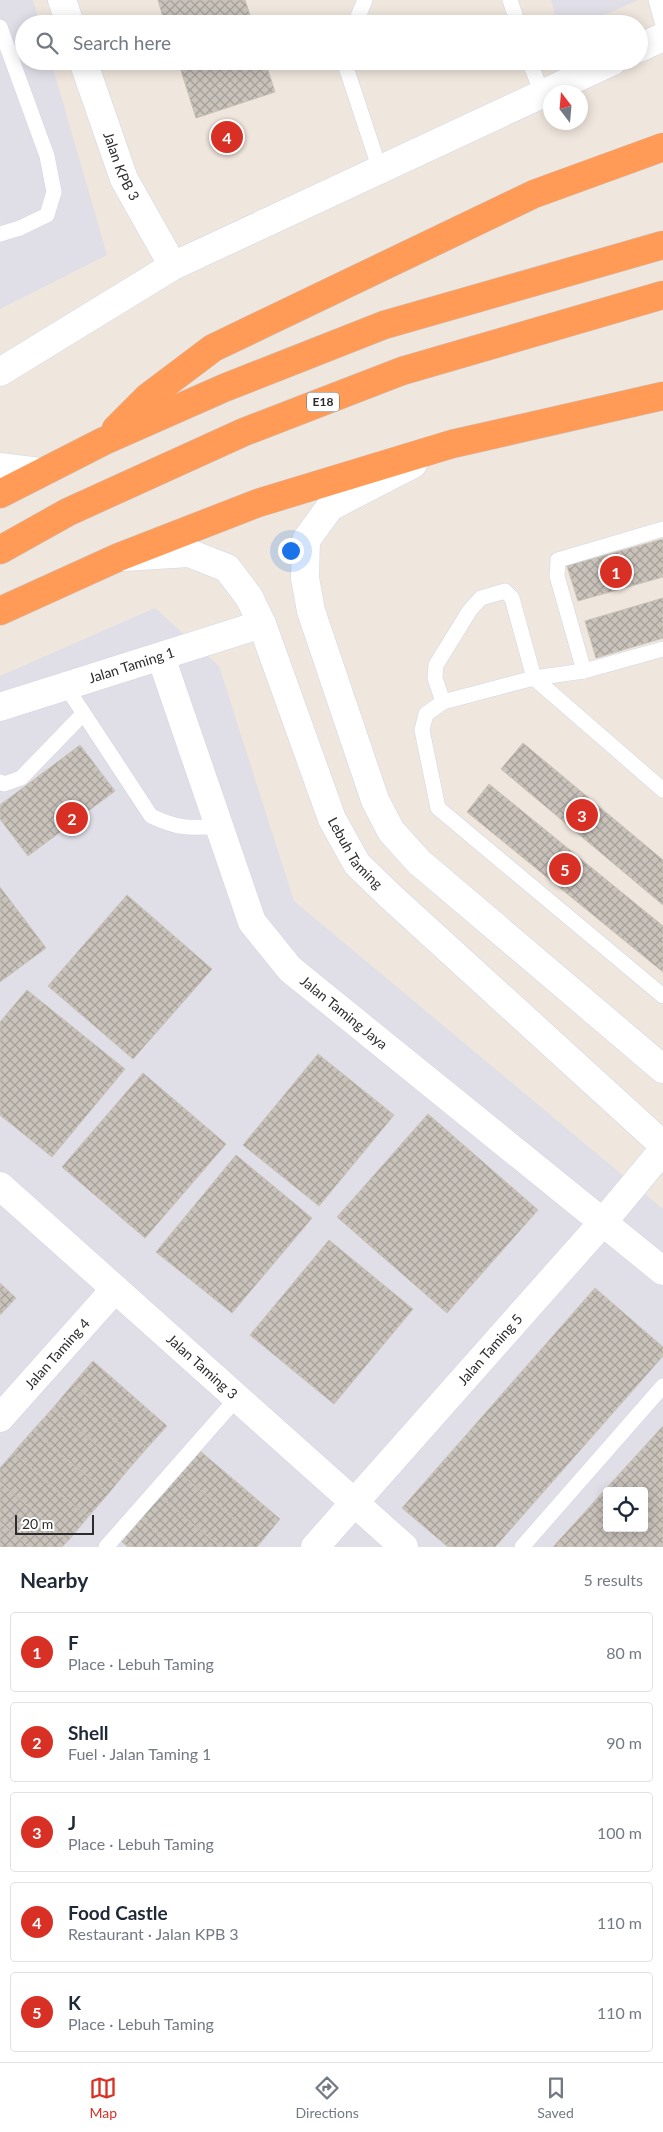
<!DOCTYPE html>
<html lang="en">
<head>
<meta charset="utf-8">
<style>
	:root { --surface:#fff; --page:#f6f6f7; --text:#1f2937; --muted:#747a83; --line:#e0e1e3; --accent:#d93025 }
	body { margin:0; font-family:Lato,sans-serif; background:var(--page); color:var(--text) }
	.controls { position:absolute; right:15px; bottom:15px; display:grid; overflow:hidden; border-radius:5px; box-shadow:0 2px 12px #0003 }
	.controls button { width:45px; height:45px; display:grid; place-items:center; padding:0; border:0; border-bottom:1px solid var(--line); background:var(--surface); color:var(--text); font:25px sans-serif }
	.compass { position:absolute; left:543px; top:85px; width:45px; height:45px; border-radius:50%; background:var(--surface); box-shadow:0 2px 12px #0003; rotate:344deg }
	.scale { position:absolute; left:15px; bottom:12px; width:79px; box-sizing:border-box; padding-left:5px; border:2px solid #2c2c2c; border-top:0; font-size:14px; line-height:18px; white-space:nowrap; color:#2c2c2c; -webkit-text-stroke:4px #fff; paint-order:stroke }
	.you { position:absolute; left:290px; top:550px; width:18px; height:18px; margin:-12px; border:4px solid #fff; border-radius:50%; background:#1a73e8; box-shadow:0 0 0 8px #1a73e833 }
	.badge { display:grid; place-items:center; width:32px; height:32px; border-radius:50%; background:var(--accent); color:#fff; font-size:16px; font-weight:700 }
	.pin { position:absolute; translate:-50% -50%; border:2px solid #fff; box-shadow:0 1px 5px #0006 }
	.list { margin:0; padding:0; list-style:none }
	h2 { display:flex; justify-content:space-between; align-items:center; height:65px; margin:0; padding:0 20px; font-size:21px }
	h2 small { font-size:16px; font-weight:400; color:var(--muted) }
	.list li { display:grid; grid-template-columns:32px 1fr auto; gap:15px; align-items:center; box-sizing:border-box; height:80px; margin:0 10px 10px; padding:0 10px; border:1px solid var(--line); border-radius:5px }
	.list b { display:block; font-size:19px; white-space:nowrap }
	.list p { margin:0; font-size:16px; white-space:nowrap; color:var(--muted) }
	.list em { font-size:16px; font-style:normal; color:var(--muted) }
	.icon { flex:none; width:28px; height:28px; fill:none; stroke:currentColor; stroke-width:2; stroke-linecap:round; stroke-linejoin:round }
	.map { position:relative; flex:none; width:663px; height:1547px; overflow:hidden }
	.search { position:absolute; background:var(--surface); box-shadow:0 2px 12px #0003; left:15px; right:15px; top:15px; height:55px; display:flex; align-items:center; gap:12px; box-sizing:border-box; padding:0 18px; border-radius:28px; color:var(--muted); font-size:19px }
	.sheet { height:515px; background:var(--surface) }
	nav { display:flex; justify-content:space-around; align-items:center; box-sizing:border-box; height:70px; border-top:1px solid var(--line); background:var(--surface); font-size:14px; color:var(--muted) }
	nav a { display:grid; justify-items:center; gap:2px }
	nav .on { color:var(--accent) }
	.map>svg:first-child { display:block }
	.industrial { fill:#e0dee7; fill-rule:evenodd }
	.building { fill:url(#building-cross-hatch); stroke:#cac2b6; fill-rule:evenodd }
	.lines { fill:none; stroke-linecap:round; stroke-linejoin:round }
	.lane-casing { stroke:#d2d6e6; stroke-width:16 }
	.street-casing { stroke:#d2d6e6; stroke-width:29 }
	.highway-casing { stroke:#c8c8c8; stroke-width:29 }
	.lane { stroke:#fff; stroke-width:15 }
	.street { stroke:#fff; stroke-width:28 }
	.highway { stroke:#ff9a57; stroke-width:28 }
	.labels { text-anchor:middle; stroke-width:4; stroke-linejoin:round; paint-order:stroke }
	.shield { fill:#fff; stroke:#6b6b6b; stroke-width:1 }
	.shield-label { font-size:12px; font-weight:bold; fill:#2c2c2c }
	.street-label { font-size:14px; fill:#2c2c2c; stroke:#fff }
</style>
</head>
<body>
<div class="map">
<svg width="663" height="1547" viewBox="0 0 663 1547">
	<defs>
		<pattern id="building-cross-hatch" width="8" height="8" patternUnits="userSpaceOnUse" patternTransform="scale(1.25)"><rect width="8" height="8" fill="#cac3bc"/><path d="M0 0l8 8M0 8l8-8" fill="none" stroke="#a49f99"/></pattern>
	</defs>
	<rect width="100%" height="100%" fill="#efe6dd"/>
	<g class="industrial">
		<path d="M0,0H33L40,24H24V61H51L107,255L0,309Z"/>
		<path d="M551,0H638L583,24H558Z"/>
		<path d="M155,608L219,666L294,901L663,1209V1547H0V676ZM607,1491H644V1528H607Z"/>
	</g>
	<g class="building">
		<path d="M158,0H245L253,24H165Z"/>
		<path d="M178,61H265L275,92L196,118Z"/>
		<path d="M663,539V577L578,601L567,566Z"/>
		<path d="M663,598V638L596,658L585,621Z"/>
		<path d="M523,743L663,860V905L501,769Z"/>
		<path d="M80,745L115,791L28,856L0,819V805Z"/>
		<path d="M489,784L663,926V972L467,812Z"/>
		<path d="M0,887L46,948L0,982Z"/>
		<path d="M127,895L212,969L133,1059L48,986Z"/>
		<path d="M27,990L125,1069L52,1157L0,1115V1022Z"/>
		<path d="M318,1054L394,1115L319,1206L243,1145Z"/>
		<path d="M143,1073L226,1144L145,1238L62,1167Z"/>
		<path d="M428,1114L538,1210L447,1313L337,1217Z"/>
		<path d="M236,1155L312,1218L232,1313L156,1252Z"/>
		<path d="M329,1240L413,1309L334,1404L250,1335Z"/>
		<path d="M0,1283L16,1298L0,1315Z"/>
		<path d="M595,1288L663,1347V1356L495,1547H448L402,1508Z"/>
		<path d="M93,1361L167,1426L147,1448L73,1384Z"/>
		<path d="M73,1384L147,1448L127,1471L53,1408Z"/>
		<path d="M53,1408L127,1471L108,1494L33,1430Z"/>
		<path d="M663,1426V1547H553ZM607,1491H644V1528H607Z"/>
		<path d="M33,1430L108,1494L88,1517L13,1453Z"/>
		<path d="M200,1451L280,1519L261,1542L180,1473Z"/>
		<path d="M13,1453L88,1517L68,1541L0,1482V1468Z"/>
		<path d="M180,1473L261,1542L257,1547H220L160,1496Z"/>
		<path d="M0,1482L68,1541L62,1547H29L0,1522Z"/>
		<path d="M160,1496L220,1547H174L141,1519Z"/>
		<path d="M141,1519L174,1547H128L121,1541Z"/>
		<path d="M0,1522L29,1547H0Z"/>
	</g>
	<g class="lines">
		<g class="lane-casing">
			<g id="lane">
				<path d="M510,0L518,24"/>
				<path d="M656,0L663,25"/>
				<path d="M350,24L356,21L365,0"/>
				<path d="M0,27L47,156L54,192L47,215L20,228L0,234"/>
				<path d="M344,61L380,170"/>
				<path d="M529,61L543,95"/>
				<path d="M584,671L557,576L558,560L663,529"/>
				<path d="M65,685L151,816C176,828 190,829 218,826"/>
				<path d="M443,702L435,678L436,665L470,610L481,598L505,591L512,598L534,678L584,671L663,649"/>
				<path d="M0,782L4,784L21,778L83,714"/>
				<path d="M663,790L534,678L443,702L426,714L422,730L438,808L663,996"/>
				<path d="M106,1547L237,1398"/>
				<path d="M522,1547L663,1386"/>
			</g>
		</g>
		<g class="street-casing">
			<g id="street">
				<path d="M62,0L70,24"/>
				<path d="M639,48L663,37"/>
				<path id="s1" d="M83,61L124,179L173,266"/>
				<path d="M0,372L173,266L613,61"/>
				<path d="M413,464L330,507L306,540L305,578L311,611L375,800L391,831L419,862L663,1069"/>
				<path d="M0,467L40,472"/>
				<path id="s2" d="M124,557L189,553L227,568L249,597L262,624L332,819L357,864L389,895L663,1145"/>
				<path id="s3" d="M161,657L252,922L290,969L663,1271"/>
				<path id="s4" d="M0,707L262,624"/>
				<path id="s5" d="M0,1186L404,1547"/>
				<path id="s6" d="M0,1418L115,1289"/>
				<path id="s7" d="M315,1547L603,1222L663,1150"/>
			</g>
		</g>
		<g class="highway-casing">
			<g id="highway">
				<path d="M116,429L148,397L213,348L534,194L663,147"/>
				<path d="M0,494L104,441L224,388L384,325L663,245"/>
				<path d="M0,550L68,512L244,432L402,371L663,295"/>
				<path d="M0,611L119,557L258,503L452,444L663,396"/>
			</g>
		</g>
		<use href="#lane" class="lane"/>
		<use href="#street" class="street"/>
		<use href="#highway" class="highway"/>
	</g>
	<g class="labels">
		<rect class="shield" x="307" y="392.5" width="32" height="19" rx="4"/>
		<g class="shield-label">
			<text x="323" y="406">E18</text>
		</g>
		<g class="street-label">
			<text dy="5" stroke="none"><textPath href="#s1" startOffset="112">Jalan KPB 3</textPath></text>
			<text dy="5" stroke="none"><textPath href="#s4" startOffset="138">Jalan Taming 1</textPath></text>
			<text dy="5" stroke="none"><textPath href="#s2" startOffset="421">Lebuh Taming</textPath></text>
			<text dy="5" stroke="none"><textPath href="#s3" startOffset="410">Jalan Taming Jaya</textPath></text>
			<text dy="5" stroke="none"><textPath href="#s7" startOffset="264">Jalan Taming 5</textPath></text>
			<text dy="5" stroke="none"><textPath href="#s6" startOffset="86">Jalan Taming 4</textPath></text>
			<text dy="5" stroke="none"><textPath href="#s5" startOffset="271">Jalan Taming 3</textPath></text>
		</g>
	</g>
</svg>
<div class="controls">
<button><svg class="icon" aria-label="locate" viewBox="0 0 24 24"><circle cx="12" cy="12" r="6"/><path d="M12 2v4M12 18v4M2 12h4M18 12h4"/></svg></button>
</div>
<svg class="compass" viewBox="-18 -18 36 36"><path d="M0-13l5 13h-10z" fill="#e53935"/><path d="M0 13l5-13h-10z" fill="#747a83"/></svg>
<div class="scale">20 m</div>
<div class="you"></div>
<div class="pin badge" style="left:616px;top:572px">1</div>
<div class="pin badge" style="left:72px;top:818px">2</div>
<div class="pin badge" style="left:582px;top:815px">3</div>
<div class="pin badge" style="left:227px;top:137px">4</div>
<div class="pin badge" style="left:565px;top:869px">5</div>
<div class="search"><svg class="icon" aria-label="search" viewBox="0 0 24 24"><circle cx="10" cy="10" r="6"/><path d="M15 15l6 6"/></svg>Search here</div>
</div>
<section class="sheet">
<h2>Nearby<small>5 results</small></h2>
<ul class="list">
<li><span class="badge">1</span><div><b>F</b><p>Place · Lebuh Taming</p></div><em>80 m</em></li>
<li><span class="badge">2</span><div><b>Shell</b><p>Fuel · Jalan Taming 1</p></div><em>90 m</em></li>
<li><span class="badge">3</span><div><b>J</b><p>Place · Lebuh Taming</p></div><em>100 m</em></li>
<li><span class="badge">4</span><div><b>Food Castle</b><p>Restaurant · Jalan KPB 3</p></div><em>110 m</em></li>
<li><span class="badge">5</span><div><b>K</b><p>Place · Lebuh Taming</p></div><em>110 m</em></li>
</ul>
</section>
<nav>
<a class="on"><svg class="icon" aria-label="map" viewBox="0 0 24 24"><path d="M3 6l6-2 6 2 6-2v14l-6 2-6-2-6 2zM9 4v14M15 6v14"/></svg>Map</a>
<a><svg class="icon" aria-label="directions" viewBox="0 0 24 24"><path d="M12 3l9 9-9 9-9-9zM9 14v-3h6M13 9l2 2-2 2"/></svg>Directions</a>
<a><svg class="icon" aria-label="saved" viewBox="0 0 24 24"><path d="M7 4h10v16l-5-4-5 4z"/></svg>Saved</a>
</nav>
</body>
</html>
